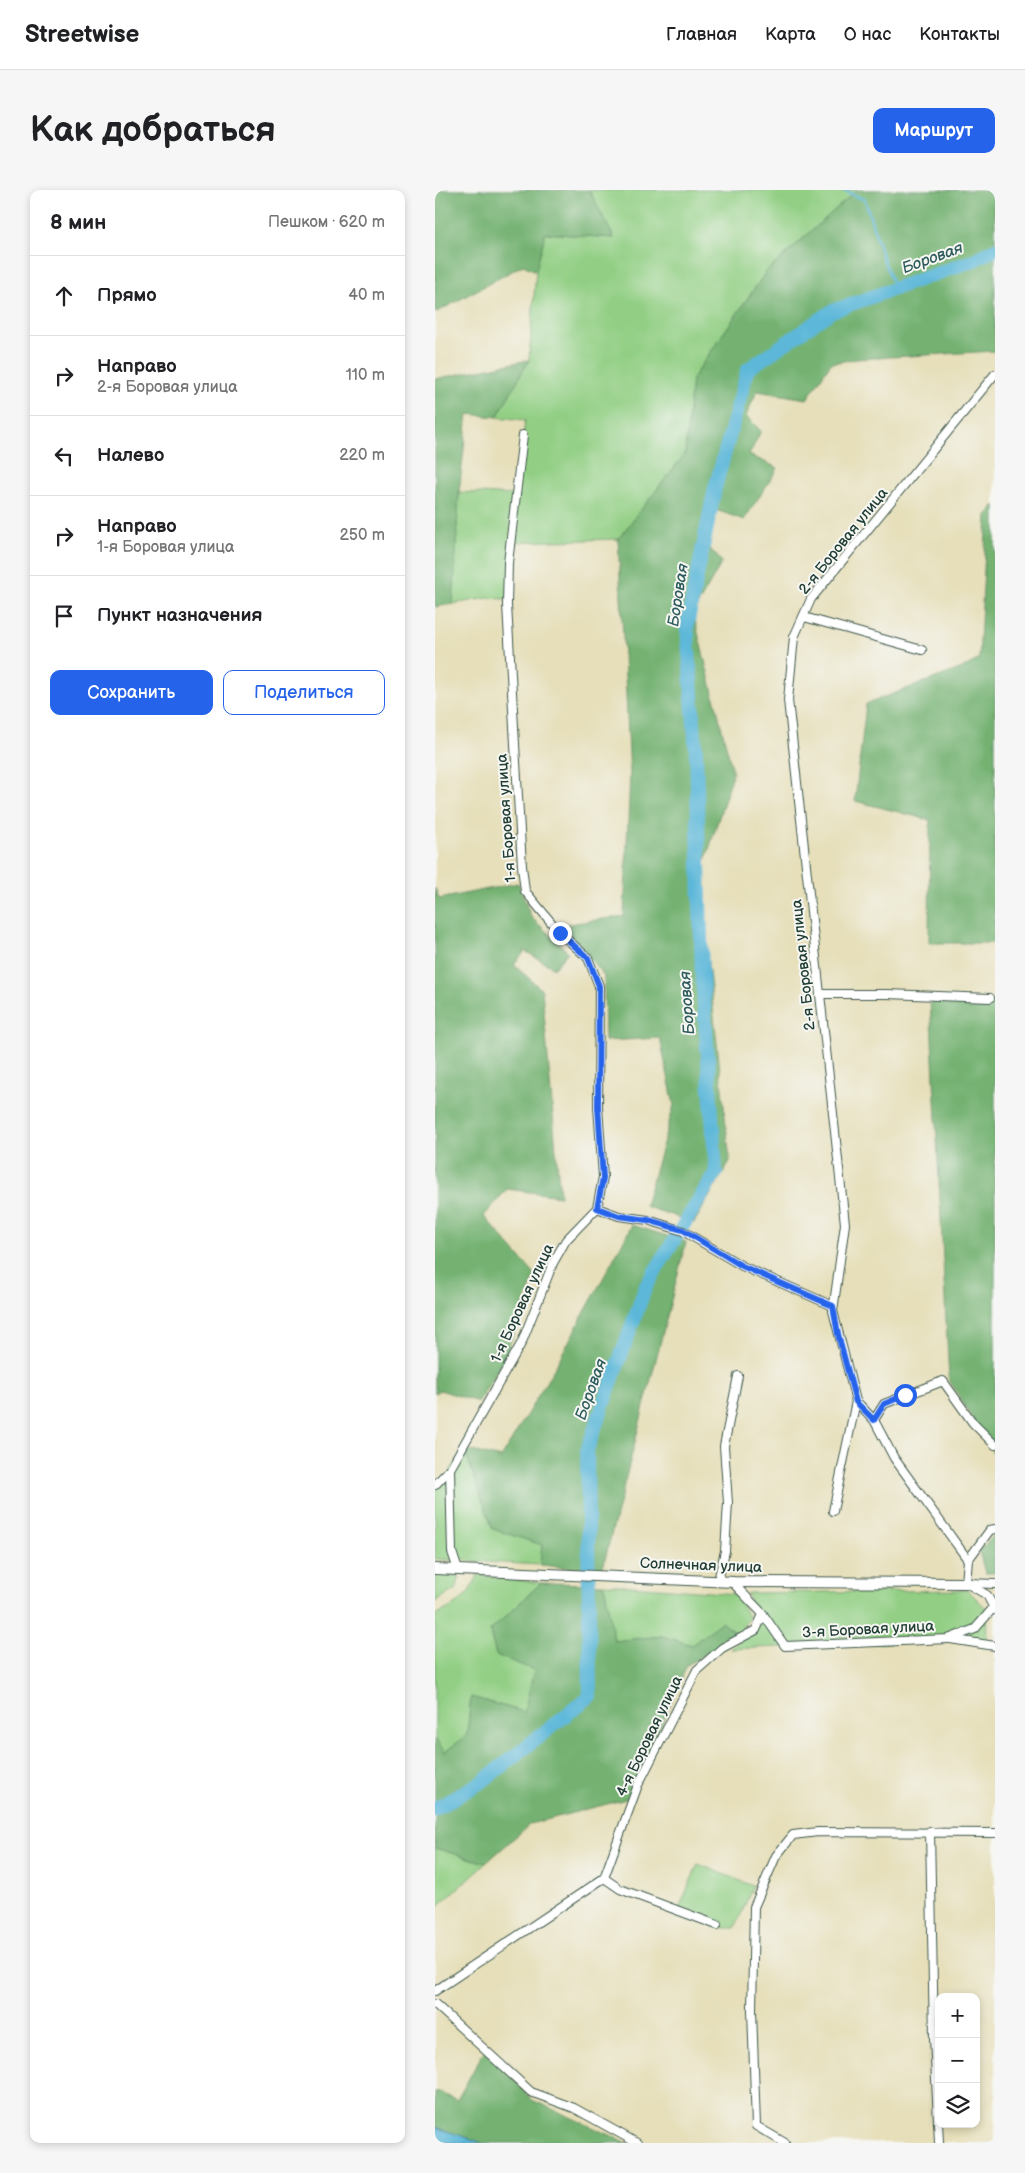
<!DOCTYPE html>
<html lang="ru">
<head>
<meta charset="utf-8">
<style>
	:root { --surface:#fff; --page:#f6f6f6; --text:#202124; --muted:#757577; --line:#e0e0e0; --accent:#2563eb }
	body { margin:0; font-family:"Balsamiq Sans",sans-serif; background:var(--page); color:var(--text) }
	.controls { position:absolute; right:15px; bottom:15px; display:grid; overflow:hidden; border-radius:10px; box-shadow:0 2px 8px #0003 }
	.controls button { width:45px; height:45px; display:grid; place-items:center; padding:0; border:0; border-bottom:1px solid var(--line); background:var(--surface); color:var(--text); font:25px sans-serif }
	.stop { position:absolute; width:15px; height:15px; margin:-11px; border:4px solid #2563eb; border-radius:50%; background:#fff }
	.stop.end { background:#2563eb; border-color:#fff; box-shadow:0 1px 5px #0008 }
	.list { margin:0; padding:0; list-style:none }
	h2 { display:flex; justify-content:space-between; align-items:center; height:65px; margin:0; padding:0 20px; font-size:21px }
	h2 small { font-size:16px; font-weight:400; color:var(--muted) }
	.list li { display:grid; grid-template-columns:32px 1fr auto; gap:15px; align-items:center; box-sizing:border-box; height:80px; padding:0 20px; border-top:1px solid var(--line) }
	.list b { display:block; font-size:19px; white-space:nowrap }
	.list p { margin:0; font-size:16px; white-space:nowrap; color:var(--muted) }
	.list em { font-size:16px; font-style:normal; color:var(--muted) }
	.actions { display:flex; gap:10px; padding:15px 20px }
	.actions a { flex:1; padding:11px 0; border:1px solid var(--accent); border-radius:10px; text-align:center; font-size:18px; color:var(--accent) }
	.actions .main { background:var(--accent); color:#fff }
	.icon { flex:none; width:28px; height:28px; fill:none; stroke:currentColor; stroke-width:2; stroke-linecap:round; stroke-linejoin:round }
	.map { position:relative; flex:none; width:560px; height:1953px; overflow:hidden; border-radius:10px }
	header { display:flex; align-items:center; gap:30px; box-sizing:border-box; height:70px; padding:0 25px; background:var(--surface); border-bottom:1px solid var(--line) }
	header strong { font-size:24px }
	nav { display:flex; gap:28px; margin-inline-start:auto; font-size:18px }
	.intro { display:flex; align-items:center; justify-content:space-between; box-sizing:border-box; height:120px; padding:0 30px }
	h1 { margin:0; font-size:35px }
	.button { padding:12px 22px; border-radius:10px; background:var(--accent); color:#fff; font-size:18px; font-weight:700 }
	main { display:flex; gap:30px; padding:0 30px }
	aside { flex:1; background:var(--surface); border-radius:10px; box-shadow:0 2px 8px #0003 }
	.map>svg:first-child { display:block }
	.green { fill:#92cf84; stroke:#58865c }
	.forest { fill:#75b272; stroke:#4a7853 }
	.water { fill:#5bb7d9; stroke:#3d7a86 }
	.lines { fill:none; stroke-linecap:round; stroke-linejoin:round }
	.stream { stroke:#5bb7d9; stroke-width:2.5 }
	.river { stroke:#5bb7d9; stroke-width:14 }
	.minor-casing { stroke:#3d5548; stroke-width:10 }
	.tertiary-casing { stroke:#3d5548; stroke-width:12 }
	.minor { stroke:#fff; stroke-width:8 }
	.tertiary { stroke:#fff; stroke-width:10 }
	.route { stroke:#2563eb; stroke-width:6 }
	.labels { text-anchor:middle; stroke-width:4; stroke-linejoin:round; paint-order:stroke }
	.street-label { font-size:15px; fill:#1f3d34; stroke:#f6f6f2 }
	.water-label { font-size:16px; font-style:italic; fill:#2e5c5d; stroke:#f6f6f2 }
</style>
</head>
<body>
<header>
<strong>Streetwise</strong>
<nav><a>Главная</a><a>Карта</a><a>О нас</a><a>Контакты</a></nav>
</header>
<div class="intro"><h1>Как добраться</h1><a class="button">Маршрут</a></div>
<main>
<aside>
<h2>8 мин<small>Пешком · 620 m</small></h2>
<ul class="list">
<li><svg class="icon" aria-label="ahead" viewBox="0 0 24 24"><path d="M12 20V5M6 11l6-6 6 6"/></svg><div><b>Прямо</b></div><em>40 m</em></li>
<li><svg class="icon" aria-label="right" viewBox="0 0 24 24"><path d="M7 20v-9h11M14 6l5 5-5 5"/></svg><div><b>Направо</b><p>2-я Боровая улица</p></div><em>110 m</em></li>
<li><svg class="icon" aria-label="left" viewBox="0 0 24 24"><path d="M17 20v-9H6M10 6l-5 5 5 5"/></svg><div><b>Налево</b></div><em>220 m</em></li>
<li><svg class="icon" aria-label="right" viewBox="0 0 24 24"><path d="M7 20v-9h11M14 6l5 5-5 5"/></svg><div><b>Направо</b><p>1-я Боровая улица</p></div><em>250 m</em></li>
<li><svg class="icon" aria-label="arrive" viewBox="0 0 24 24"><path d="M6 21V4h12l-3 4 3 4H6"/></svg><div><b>Пункт назначения</b></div></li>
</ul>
<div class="actions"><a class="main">Сохранить</a><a>Поделиться</a></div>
</aside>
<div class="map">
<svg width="560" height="1953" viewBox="0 0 560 1953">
	<rect width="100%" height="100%" fill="#f6f6f2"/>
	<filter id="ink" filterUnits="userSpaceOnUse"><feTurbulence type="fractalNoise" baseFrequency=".02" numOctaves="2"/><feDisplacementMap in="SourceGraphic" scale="10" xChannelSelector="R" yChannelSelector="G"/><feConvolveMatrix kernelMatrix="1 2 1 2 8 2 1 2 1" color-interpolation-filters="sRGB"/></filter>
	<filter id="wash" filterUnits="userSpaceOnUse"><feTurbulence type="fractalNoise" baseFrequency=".0096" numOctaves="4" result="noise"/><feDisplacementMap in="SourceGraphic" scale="20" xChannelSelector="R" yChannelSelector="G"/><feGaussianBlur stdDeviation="1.12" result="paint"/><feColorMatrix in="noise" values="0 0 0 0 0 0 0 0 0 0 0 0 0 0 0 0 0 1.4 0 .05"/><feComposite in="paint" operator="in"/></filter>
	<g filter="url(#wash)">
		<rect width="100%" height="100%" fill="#e6dfba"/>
		<g class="green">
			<path d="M154,0H422L331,82L257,189L250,264L183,349L81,352L77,407L69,409L53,408L18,414L24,302L81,305L90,230L62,227L94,170L101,81L110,43L179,48Z"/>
			<path d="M29,1259L58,1339L108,1355L105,1375L0,1369V1299L9,1291Z"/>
			<path d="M0,1385L25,1386L21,1399L0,1412Z"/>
			<path d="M43,1385L106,1393L55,1442L61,1465L100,1480L89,1522L36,1507L32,1545L10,1562L0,1549V1425C22,1415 33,1408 43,1385Z"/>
			<path d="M169,1394L301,1404L314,1428L303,1444L286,1432L257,1455L227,1446L179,1451Z"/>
			<path d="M533,1400L551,1418L552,1449L295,1459L323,1437L312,1403Z"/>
			<path d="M0,1658L51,1673L0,1719Z"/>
			<path d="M263,1674L318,1696L300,1738H284L243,1721Z"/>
		</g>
		<g class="forest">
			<path d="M0,0H154L179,48L110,43L101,81L88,75L0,123Z"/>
			<path d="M422,0H560V161L421,169L396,173L372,209L322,201L311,226L326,241L314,265L343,278L309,330L278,319L269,352L287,372L258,423L298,583L264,691L295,971L259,1033L210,1016L239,915L225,848L170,851L169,786L142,752L121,736L189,726L195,583L183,349L250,264L257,189L331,82Z"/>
			<path d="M94,170L62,227L33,224L24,302L18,414L0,417V189Z"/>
			<path d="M560,315V753H494L495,630L420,611L431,514L530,477L544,469L552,325Z"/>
			<path d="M83,693L96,727L133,762L119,778L90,761L79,775L107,800L125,1006L72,999L49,1026L100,1085L68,1172L43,1212L5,1200L0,1203V698L4,709Z"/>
			<path d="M495,810L560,813V1266L514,1190Z"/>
			<path d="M197,1035L251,1052L167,1381L105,1375L107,1355L58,1339L29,1259L66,1268L119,1179Z"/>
			<path d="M560,1344V1383H550L544,1361Z"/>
			<path d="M106,1393L169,1394L179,1451L227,1446L257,1455L286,1432L303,1444L252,1475L195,1608L95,1634L51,1673L0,1658V1549L10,1562L32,1545L36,1507L89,1522L99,1480L61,1465L55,1441Z"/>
			<path d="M52,1859L97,1910L193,1953H48L0,1937V1901L22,1910L49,1861Z"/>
		</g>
		<path class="water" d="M0,1937L48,1953H0Z"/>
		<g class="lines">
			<path class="stream" d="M408,0L430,10L447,66L460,99"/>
			<path class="river" d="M0,1619L48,1591L155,1506L152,1260L211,1096L281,982L267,785L261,562L252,435L280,298L313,179L397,121L537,71L560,59"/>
		</g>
	</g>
	<g filter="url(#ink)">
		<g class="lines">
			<g class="minor-casing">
				<g id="minor">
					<path d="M369,427L487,460"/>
					<path d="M385,804H452L555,808"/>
					<path d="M162,1018L184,1026L213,1030L248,1041L307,1076L398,1116"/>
					<path d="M439,1230L449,1214L508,1191L538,1233L560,1255"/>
					<path d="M15,1279L17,1362L23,1380"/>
					<path d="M0,1295L15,1279L87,1152L118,1073L131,1050L162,1018L168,987L163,917L164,796L153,768L125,743L90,701L87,676L72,415L73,373L88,245"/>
					<path d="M398,1321L421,1211"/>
					<path d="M533,1370L555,1340L560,1339"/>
					<path d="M283,1391L290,1361L293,1313L289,1256L303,1186"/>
					<path d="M297,1392L328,1424L350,1456L513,1449L540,1439L559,1417"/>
					<path d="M531,1393L533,1370L459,1268L439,1230L421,1211L398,1121L410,1034L353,510L359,447L376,409L560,184"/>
					<path d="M531,1393L552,1405L560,1420"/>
					<path d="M533,1393L560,1394"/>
					<path d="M515,1449L560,1456"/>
					<path d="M495,1641L499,1847L504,1953"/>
					<path d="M169,1688L185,1699L282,1735"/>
					<path d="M0,1801L169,1688L203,1595L262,1480L287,1458L321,1440L328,1424"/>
					<path d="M0,1814L96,1902L139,1918L202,1953"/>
					<path d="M350,1953L321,1936L317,1820L319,1717L341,1666L358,1645L383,1642L560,1643"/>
				</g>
			</g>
			<g class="tertiary-casing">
				<path id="tertiary" d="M0,1379L299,1392L531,1393"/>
			</g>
			<use href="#minor" class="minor"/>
			<use href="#tertiary" class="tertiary"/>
		</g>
	</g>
	<g class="lines" filter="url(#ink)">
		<path class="route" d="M125,743L153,768L164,796L163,917L168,988L162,1018L184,1026L213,1030L248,1040L307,1076L398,1116L403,1144L421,1212L439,1230L449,1214L470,1205"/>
	</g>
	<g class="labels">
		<g class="street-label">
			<text transform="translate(408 351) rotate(-51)" y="5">2-я Боровая улица</text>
			<text transform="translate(71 628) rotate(-94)" y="5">1-я Боровая улица</text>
			<text transform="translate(368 775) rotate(-96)" y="5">2-я Боровая улица</text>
			<text transform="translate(87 1113) rotate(-65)" y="5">1-я Боровая улица</text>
			<text transform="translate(266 1375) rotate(2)" y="5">Солнечная улица</text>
			<text transform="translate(433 1439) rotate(-3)" y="5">3-я Боровая улица</text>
			<text transform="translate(214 1546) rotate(-64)" y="5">4-я Боровая улица</text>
		</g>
		<g class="water-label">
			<text transform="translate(497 67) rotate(-20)" y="6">Боровая</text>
			<text transform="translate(242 405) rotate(-81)" y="6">Боровая</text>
			<text transform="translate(251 813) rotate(-94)" y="6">Боровая</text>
			<text transform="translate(155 1199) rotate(-70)" y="6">Боровая</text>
		</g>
	</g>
</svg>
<div class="controls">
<button>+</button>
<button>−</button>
<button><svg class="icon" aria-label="layers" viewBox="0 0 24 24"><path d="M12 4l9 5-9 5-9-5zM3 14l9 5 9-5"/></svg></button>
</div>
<div class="stop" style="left:470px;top:1205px"></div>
<div class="stop end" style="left:125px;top:743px"></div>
</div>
</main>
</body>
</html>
